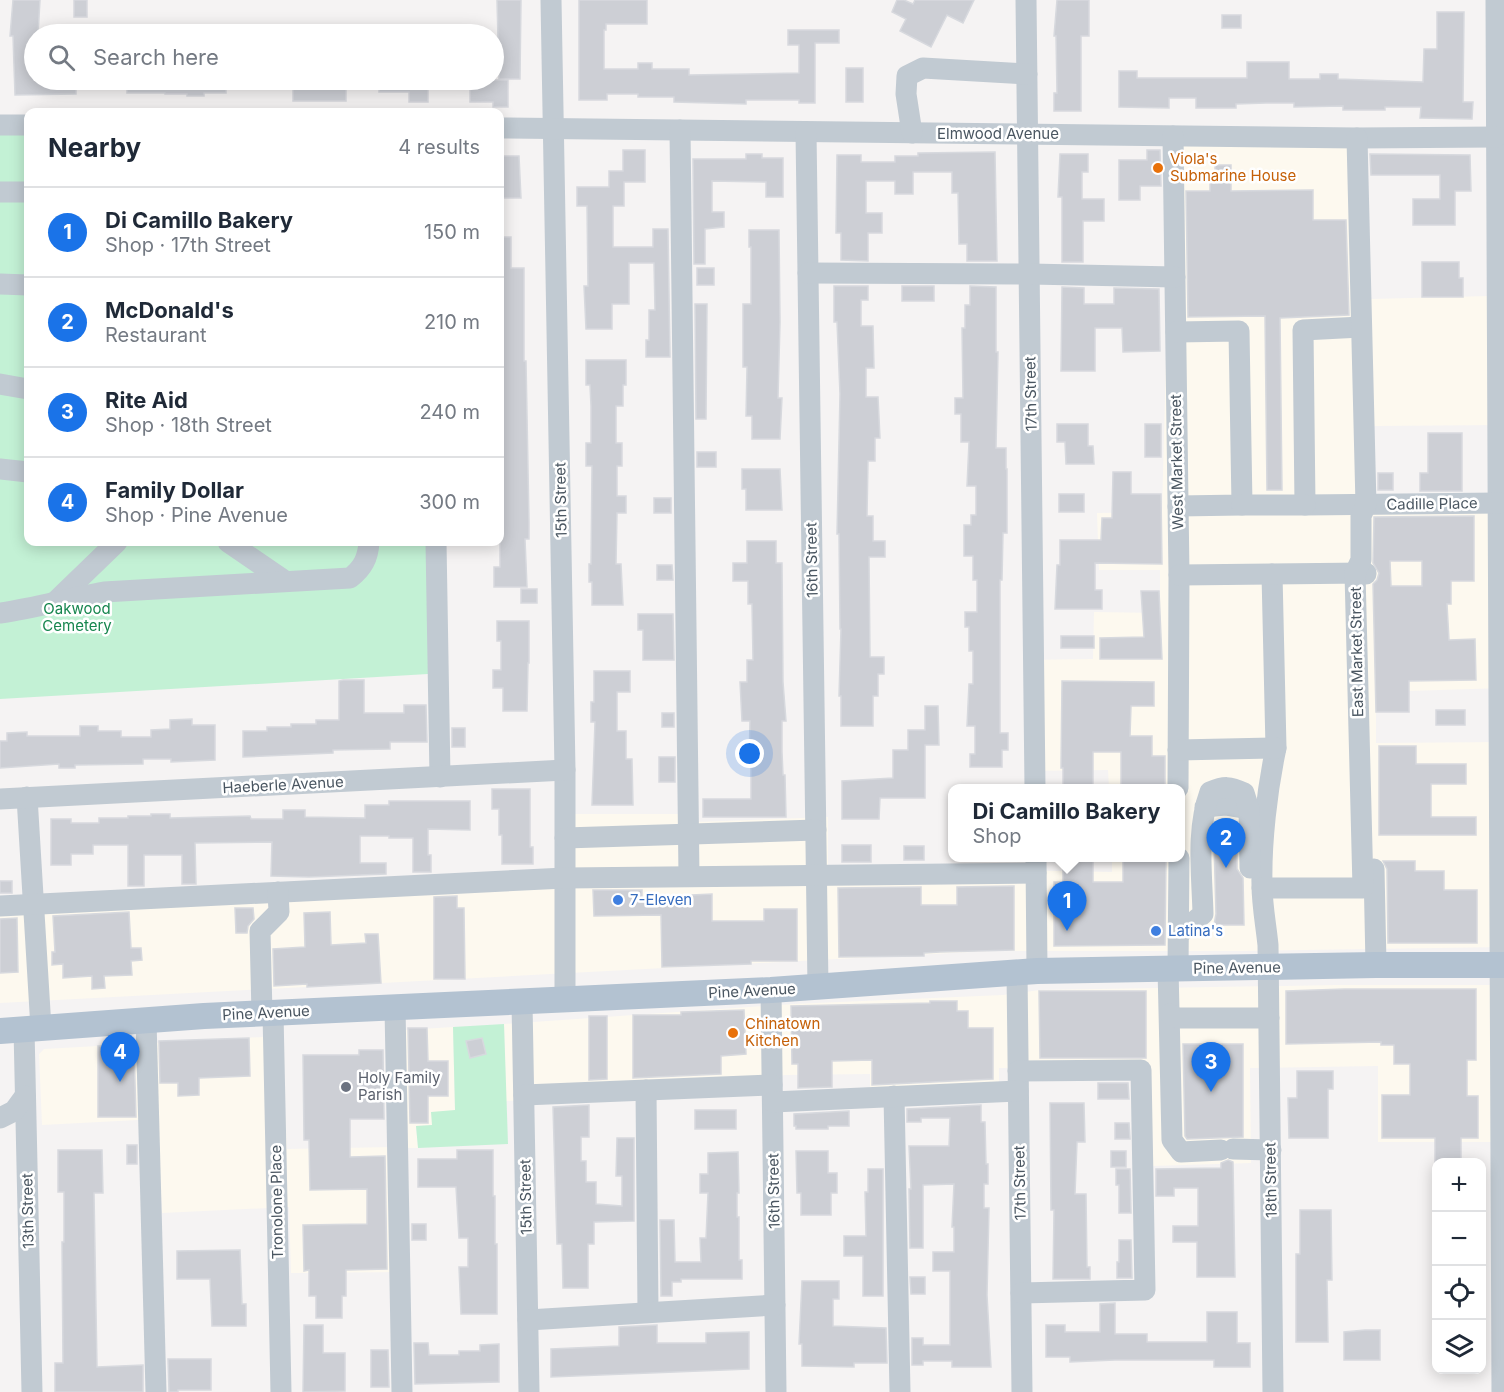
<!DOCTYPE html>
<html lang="en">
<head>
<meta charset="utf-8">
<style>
	:root { --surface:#fff; --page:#f2f2f3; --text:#1f2937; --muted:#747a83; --line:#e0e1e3; --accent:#1a73e8 }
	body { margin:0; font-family:Inter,sans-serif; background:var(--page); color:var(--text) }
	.controls { position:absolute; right:18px; bottom:18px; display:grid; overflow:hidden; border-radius:12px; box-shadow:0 3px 15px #0003 }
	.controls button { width:54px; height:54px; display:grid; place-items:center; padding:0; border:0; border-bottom:2px solid var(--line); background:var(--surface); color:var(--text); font:30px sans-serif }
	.you { position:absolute; left:750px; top:754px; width:21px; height:21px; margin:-15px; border:4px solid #fff; border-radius:50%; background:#1a73e8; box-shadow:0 0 0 9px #1a73e833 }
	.badge { display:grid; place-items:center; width:39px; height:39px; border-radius:50%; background:var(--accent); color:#fff; font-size:20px; font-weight:700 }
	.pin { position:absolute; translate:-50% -50px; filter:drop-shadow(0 2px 3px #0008) }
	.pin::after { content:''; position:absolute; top:32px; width:21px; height:18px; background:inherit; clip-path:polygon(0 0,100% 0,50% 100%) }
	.popup { position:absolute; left:948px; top:784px; width:237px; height:78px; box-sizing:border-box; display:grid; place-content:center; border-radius:12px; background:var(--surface); filter:drop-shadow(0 2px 4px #0005); font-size:20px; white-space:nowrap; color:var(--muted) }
	.popup b { font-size:22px; color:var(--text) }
	.popup::after { content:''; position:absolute; left:50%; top:100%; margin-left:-12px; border:12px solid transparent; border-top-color:var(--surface) }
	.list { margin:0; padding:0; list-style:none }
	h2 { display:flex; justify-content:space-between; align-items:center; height:78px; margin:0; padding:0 24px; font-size:26px }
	h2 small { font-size:20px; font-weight:400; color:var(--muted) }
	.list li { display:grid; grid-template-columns:39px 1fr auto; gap:18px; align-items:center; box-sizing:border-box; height:90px; padding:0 24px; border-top:2px solid var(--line) }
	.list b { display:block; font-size:22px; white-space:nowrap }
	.list p { margin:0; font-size:20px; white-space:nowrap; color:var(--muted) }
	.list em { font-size:20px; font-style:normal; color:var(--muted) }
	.icon { flex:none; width:33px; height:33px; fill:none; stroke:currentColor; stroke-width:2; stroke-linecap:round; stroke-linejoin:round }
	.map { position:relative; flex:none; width:1504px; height:1392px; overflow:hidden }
	.search { position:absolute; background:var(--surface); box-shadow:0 3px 15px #0003; left:24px; top:24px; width:480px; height:66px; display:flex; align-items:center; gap:15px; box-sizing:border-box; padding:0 21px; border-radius:33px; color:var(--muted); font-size:22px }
	.panel { position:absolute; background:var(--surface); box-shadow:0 3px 15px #0003; left:24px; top:108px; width:480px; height:438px; border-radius:12px }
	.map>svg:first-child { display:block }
	.commercial { fill:#fdf9ef }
	.green { fill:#c3f1d5 }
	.building { fill:#cdcfd5; stroke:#d7d9de; stroke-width:1.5; fill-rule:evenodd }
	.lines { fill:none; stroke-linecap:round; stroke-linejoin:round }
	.minor { stroke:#c1cad2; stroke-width:21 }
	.major { stroke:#b3c2d1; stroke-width:26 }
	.food-dot { fill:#e8710a; stroke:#fff; stroke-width:2 }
	.shop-dot { fill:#3f7fe0; stroke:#fff; stroke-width:2 }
	.worship-dot { fill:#6b7280; stroke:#fff; stroke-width:2 }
	.labels { text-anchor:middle; stroke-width:5; stroke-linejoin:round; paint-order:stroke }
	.street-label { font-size:15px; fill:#4a5661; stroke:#fff }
	.food-label { font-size:15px; fill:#c56008; stroke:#fff; text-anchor:start }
	.park-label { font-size:15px; fill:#17864f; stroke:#fff }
	.shop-label { font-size:15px; fill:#366cbe; stroke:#fff; text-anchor:start }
	.worship-label { font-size:15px; fill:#5b616d; stroke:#fff; text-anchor:start }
</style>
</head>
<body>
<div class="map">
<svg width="1504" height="1392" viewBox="0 0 1504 1392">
	<rect width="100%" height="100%" fill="#f5f3f3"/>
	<g class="commercial">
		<path d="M1172,126L1365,129L1371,299L1489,296L1504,425L1372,426L1371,494L1504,496V688L1376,692V743L1504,742V947L1242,951H989L0,1003V909L572,880V814H694L695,822L828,817V867L1112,872V858H1181V788H1109L1108,770L1025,771V660L1093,659L1094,612L1160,613V570H1099L1097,513L1162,512Z"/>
		<path d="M1337,985H1504V1142H1378V1066L1250,1068L1251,1163L1151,1166L1146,1067L999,1068V1096L870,1099V1074L784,1075L750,1089L506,1101L504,1024L793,1004L1003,995L1040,990Z"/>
		<path d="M453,1027L455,1110L432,1125L416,1126L418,1148H402L406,1272L291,1273L289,1207L162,1213L157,1119L42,1125L39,1054L44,1049L281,1036L287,1149L392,1147L389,1031Z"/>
	</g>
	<g class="green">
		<path d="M0,134H28V542H428V674L0,699Z"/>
		<path d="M504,1024L508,1144L418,1148L416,1126L432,1125L431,1112L455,1110L453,1027Z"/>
	</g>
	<g class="building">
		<path d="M13,0H40L38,34H34V80H76V94L15,95L13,36H10Z"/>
		<rect x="74" y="0" width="13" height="17"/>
		<path d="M497,0H521L520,79H499Z"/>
		<path d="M579,0H647V24H606V30H604V69H638V63H652V69H689V75L799,73V45H788V30H839V43H815V103H799V100H746V104L674,102V97H638V94H607V100H579Z"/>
		<path d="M897,0H904L913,4L915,0H974L963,23L947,15L931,47L900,31L906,19L892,12Z"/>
		<path d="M1057,0H1089V36H1081V111H1054V93H1057L1056,36H1054Z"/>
		<path d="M1437,12H1464L1463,102H1473L1472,119L1420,118L1421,107H1385V110H1343V106L1294,107V103H1266L1236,104V108H1196V98H1169V108L1119,107V71H1137V78H1247V62H1289V79H1320V74H1338V79L1423,82L1424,49H1437Z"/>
		<rect x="1222" y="15" width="19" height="13"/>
		<rect x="846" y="68" width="17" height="34"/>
		<path d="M127,80H226V93H204V96H187V94H165V93H127Z"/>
		<rect x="293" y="80" width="53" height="21"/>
		<path d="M379,80H428V102H409V92H379Z"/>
		<path d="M470,80H508V107H493V102H470Z"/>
		<path d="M623,150H645V182H624V206H613V247H653V229H668L670,357H646V340H649V310H655L654,263H629V304H612V329H586L584,286H588L587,206H577V187H609V171H623Z"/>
		<path d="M1147,150H1160L1161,186H1140V200H1119V160H1147Z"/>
		<path d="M995,152L997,261H967V244H959L958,193H952V172H913V194H895V181H866V213H882V233H868V261L841,260V233H836L837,155H861V162H895V156H918V153Z"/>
		<path d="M746,154H762V158H783V197H766V182L712,181V212H724V227L705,229V264H694L693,159H746Z"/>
		<path d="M1060,154H1088V172H1082V199H1104V221H1083V262H1062V197H1058Z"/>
		<path d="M1370,154L1470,155L1471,191H1455V225H1413V199H1440V175H1371Z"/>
		<path d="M500,156H519L521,198H500Z"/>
		<path d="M1215,165H1231V191L1313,190V220H1346L1349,315L1280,318L1282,490H1267L1265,316L1188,317L1186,191H1210V182H1215Z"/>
		<path d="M749,230H779L780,322L778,398H782L780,439H752V416H746L747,367H743V304H751V247H749Z"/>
		<path d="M500,237H511V268H524V361H526L529,522V539H525L527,587H494V567H500Z"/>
		<path d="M1422,262H1459V278H1463V297H1422Z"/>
		<rect x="697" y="268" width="17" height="17"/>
		<path d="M834,286H868V300H861V326H873L874,368H866V397H878L880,438H875V461H868L867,516H873V541H885V557H869L870,657H884V674H878V696H873V726H841V696H839L841,629H840L839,534H837L840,394L837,322H834Z"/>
		<rect x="902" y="286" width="32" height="15"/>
		<path d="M970,286L996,287V352H998L996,448H1006V469H1007V533H1003L1002,580H1000V733H1008V750H1002V767H970V754H975V726H967L969,684H973V651H969V627H965V612H977V580H973V556H964V525H971V515H976V486H967L969,442H961V414H955V398H963L962,328H965V305H970Z"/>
		<path d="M1062,287L1084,288V304H1114V288L1159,289L1160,351L1123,352L1122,328H1095V371H1061Z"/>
		<path d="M695,304H707L706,419H696Z"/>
		<path d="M586,360H626V385H623V406H616V443H622V466H617V496H626V513H617L616,564H621L623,605H592V582H589V564H591L592,466H586V443H591V406L590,385H586Z"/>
		<path d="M1057,424H1088V446H1093L1094,464H1066L1065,442H1057Z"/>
		<rect x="1145" y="424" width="16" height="33"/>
		<path d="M1428,433H1462V491H1420V473H1428Z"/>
		<rect x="697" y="452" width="19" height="15"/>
		<path d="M742,469H780L782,510H746V489H742Z"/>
		<path d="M1113,472H1131V494H1161L1162,564L1095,563V590H1102V609H1055L1057,565H1060V540H1101L1102,518H1112Z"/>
		<rect x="1378" y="473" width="15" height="17"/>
		<rect x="1059" y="494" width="25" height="18"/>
		<rect x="654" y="498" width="17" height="15"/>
		<path d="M1474,516V581H1451V604H1447L1449,640L1475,639L1476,680L1409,681V712H1376L1373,584L1377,580L1379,573L1373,563L1374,517ZM1390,561H1422V586H1391Z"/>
		<path d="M747,541H776V563H782L783,682L786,721H782V752L783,775H785L786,817H703V799H751V766H749L750,721H742L740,682H747V660H753L752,604H748V581H733V563H747Z"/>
		<path d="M657,565H672L673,580H657Z"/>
		<rect x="521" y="589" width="16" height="14"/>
		<path d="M1141,591H1159L1162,659H1100V638L1144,637Z"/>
		<path d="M638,614H673L674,660H643V630H638Z"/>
		<path d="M497,621H529V663H528L527,711H503V688H493V670H501V641H497Z"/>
		<rect x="1061" y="636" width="33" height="12"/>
		<path d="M594,671H630V692H617V731H626V759H632L633,805H592L595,722H591V702H594Z"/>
		<path d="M343,680H364V713H404V705H426L427,742H390V749L333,750V753L243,757V731H267V727H291V724H316V720H339V681Z"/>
		<path d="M1062,681L1154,682V706H1131L1130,736H1152V756H1165V789H1121V752H1093V789H1063V768H1061Z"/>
		<path d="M925,706H938L939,745H925V798H880L879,819H842V781L893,778V750H908V730H925Z"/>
		<rect x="1436" y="710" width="29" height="15"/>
		<rect x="662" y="713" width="12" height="14"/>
		<path d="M192,719V725H215V760L171,762V759H143V764L75,765V768H59V764L0,768V741H7V733L27,732V736H80V726H98V731H121V737H151V730L170,729V720Z"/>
		<rect x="452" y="728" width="13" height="19"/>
		<path d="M1379,746H1416V764H1466V784H1431V817H1476V835H1379Z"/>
		<rect x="659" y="757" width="16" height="25"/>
		<path d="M492,789H530V847H533V864H502V835H499V809H492Z"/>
		<path d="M389,801H470V830L428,829V855H431V872H413V838H389V836H360V863H386V874L309,877L271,876L272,842L195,843L196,884H182V855H144V886H128V845H93V854H71V865H51V819H71V823H99V818H128V816H151V814H170V818L250,816L251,819H283V810H305V817L365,818V805H389Z"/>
		<path d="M1214,843H1237V869L1243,878L1244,925H1214L1216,914Z"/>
		<rect x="842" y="845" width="29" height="17"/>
		<rect x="904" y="846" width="20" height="14"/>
		<path d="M1063,858H1093V882H1123V858H1166L1165,945L1054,946V882H1063Z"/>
		<path d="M1383,861H1415V871H1444V890H1477V943H1388L1387,869Z"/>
		<rect x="0" y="881" width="12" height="12"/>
		<path d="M1014,886V950L940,952L924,953V956L839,957L838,888L921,887V905H957V887Z"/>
		<path d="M593,890H642V901L693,900L692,895L712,894V921H764V909H797V961H751V964L662,967L661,915L594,916Z"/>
		<path d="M457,896V908H464L465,979H434V897Z"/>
		<path d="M235,908H253L254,919L248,926L247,933H236Z"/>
		<path d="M129,912L131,948H141L142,960L131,961L132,975L104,976L105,988L92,989V976L63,978V964L52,965V952H55L53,916Z"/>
		<path d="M330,912L331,945L366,943L365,934H378L381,983L307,987V984L274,986L273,949L305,947L304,913Z"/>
		<path d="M17,918L18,972L0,973V919Z"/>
		<path d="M1345,989H1476V1060H1467V1096H1478V1138H1461V1162H1435V1138H1382V1095H1410V1064H1394V1045H1381V1042L1286,1044V991Z"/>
		<path d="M1039,991H1146V1058H1040Z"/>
		<path d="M930,1001H957V1011H968V1028H993V1079L872,1085V1060L832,1061V1087L798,1088V1064H792L791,1006L930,1003Z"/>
		<path d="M744,1010L746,1054L721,1056V1074L633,1078V1015H681V1012Z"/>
		<path d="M589,1016H607V1079L589,1080Z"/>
		<path d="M408,1028H427L428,1061H448V1096H428V1123H410Z"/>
		<path d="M249,1038L250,1076L199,1078V1095L178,1096V1083H160L159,1041Z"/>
		<path d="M482,1038L486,1054L470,1058L466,1041Z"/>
		<path d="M1183,1044H1243V1137L1187,1139L1185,1136Z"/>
		<path d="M98,1046L134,1047L136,1117H98Z"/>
		<path d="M359,1050H383L384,1119H350V1157L385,1156L387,1269L346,1270V1296H342V1318H316V1296H309V1270L304,1271L303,1225L367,1224V1189L310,1190L309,1140H304L303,1055H359Z"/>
		<path d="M1297,1071H1333V1089H1328V1138H1289L1288,1098H1297Z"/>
		<path d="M1098,1083H1128L1129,1099H1098Z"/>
		<path d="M1050,1103H1084L1085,1142H1077L1075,1194H1086L1087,1267H1090V1279H1053L1054,1210H1051Z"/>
		<path d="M589,1105V1137H581V1161H586V1182H596V1204L622,1206V1176H616L617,1138H634V1221L594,1222V1244H588V1288H563L562,1244H557L553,1107Z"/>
		<path d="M981,1105V1122H985L986,1164H988V1184H984V1208H989L987,1295L991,1367H952V1361H923V1365H912V1338H923V1345H950V1271H933V1252H954V1227H952L954,1184L923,1185V1248H910L909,1189H911L909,1146H949L950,1118H921V1122H907V1109Z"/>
		<rect x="695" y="1110" width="41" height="19"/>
		<path d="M849,1111V1126H828V1129H796V1126H794V1114Z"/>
		<path d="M1115,1123H1129L1130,1139H1115Z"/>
		<rect x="127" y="1145" width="10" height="19"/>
		<path d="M58,1150H102L103,1193H94L97,1367L143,1365V1392H55V1363H63L62,1242H64V1192H58Z"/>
		<path d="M457,1150H493V1196H495V1244H497V1314H461L459,1267H468V1238H459L456,1187H418V1159H457Z"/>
		<path d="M796,1151H828V1173H837V1193H831V1215H801V1193H797Z"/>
		<rect x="1111" y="1151" width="15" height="16"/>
		<path d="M738,1152L739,1193H737V1217H739V1260H742V1279H681V1282H672V1296H661L660,1220H674L675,1262H701L700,1238H706L708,1193H700V1174H708V1153Z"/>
		<path d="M1228,1160L1233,1162L1235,1277H1197V1242H1173V1226H1198V1188H1174V1196H1156V1169L1221,1168V1163Z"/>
		<path d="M868,1169H883V1296H863V1256H844V1236H866L865,1192H868Z"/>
		<path d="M1116,1169H1130L1131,1213H1119V1185H1116Z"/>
		<path d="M1300,1210H1331L1332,1280H1327L1328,1342H1296V1254H1300Z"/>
		<rect x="412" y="1224" width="14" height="16"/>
		<path d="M1119,1240H1131L1132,1278H1117V1262H1119Z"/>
		<path d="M240,1250L242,1304H246V1326H212L210,1279H177V1251Z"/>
		<path d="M910,1277H925V1294H911Z"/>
		<path d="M802,1281H839V1299H833V1326L886,1328L887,1363H854V1367L802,1366V1344H799Z"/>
		<path d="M1115,1303V1334H1147V1342H1207V1312H1237V1343H1250V1367H1214V1360H1115L1070,1362V1357H1046V1325H1065V1332H1100V1304Z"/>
		<path d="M304,1325H323V1353H345V1391L303,1392Z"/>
		<path d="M657,1325V1343H706V1333L749,1332V1369L551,1377V1349L619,1346V1327Z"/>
		<path d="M1365,1330H1380V1360H1344V1332Z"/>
		<path d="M414,1343H428L429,1355H459V1351H480V1345L499,1344V1382L415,1384Z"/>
		<path d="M371,1350H388L389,1387H371Z"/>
		<path d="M168,1359H211V1390H178V1392H169Z"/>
	</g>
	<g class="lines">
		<g class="minor">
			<path d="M551,0L565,770V1000"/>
			<path d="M1026,0L1035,788"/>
			<path d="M1496,0L1502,1392"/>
			<path d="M0,125H28"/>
			<path d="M500,128L1357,138L1496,137"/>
			<path d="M680,130L689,876"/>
			<path d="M806,132L818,987"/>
			<path d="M912,133L906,94L907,76L923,68L1027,74"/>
			<path d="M1173,136L1179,575L1178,788"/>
			<path d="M0,192H28"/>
			<path d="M808,273L1030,274L1175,277"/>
			<path d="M0,284L28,285"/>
			<path d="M1361,327L1303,330L1305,505L1499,503"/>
			<path d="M1176,332L1239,331L1242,505L1178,506"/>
			<path d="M0,384L28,389"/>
			<path d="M0,469L28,472"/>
			<path d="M1242,505H1305"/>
			<path d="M228,542L285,581"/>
			<path d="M436,542L440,777"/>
			<path d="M1272,574L1276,748C1267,790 1261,843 1262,885C1262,905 1266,925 1268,945L1273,1392"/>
			<path d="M1179,575L1366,573V574"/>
			<path d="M56,601L117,542"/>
			<path d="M0,613C35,608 69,598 104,592L350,578C363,568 368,558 369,542"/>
			<path d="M1178,750L1276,748"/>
			<path d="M27,797L41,1028"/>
			<path d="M0,799L565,770"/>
			<path d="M1205,807L1225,805L1249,809"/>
			<path d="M565,838L816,830"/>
			<path d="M1036,858L1037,971"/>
			<path d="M1374,869L1376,965"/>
			<path d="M1262,888H1363L1355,573L1361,560V516L1366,505L1357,138"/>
			<path d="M0,906L565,878L1036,873"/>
			<path d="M1179,934L1203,914C1202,874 1196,830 1210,792C1224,786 1230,786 1244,793L1249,809L1250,868"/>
			<path d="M1168,968L1172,1140L1181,1152L1221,1150"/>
			<path d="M1178,969L1179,858"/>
			<path d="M1017,973L1022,1392"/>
			<path d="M771,990L776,1392"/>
			<path d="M522,1002L529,1392"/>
			<path d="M395,1007L402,1392"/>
			<path d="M273,1013L281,1392"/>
			<path d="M262,1014L260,931L279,912L278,892"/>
			<path d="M1170,1014L1177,1018H1269"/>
			<path d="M146,1020L156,1392"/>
			<path d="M24,1029L32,1392"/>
			<path d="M1018,1071L1141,1070L1145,1290L1021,1293"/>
			<path d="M646,1090L648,1312"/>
			<path d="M524,1095L772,1085"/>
			<path d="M894,1096L900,1392"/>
			<path d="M773,1102L1018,1091"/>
			<path d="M0,1118L14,1111L25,1096"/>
			<path d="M1233,1149L1271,1150"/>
			<path d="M528,1320L775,1305"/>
		</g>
		<path class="major" d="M0,1031L204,1016L771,990L1037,971L1376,965H1504"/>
	</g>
	<g class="food-dot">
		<circle cx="1158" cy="168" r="6"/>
		<circle cx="733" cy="1033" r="6"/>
	</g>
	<g class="shop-dot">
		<circle cx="618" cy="900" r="6"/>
		<circle cx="1156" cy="931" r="6"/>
	</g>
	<circle class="worship-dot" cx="346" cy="1087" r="6"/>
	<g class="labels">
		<g class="street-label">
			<text x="998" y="139">Elmwood Avenue</text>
			<text transform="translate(1031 394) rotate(-91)" y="5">17th Street</text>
			<text transform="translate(1177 462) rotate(-91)" y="5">West Market Street</text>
			<text transform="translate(561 500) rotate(-91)" y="5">15th Street</text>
			<text transform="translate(1432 504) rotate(-1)" y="5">Cadille Place</text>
			<text transform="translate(812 560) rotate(-91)" y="5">16th Street</text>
			<text transform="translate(1357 652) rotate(-91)" y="5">East Market Street</text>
			<text transform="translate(283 785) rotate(-3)" y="5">Haeberle Avenue</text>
			<text transform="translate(1237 968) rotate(-1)" y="5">Pine Avenue</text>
			<text transform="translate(752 991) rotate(-3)" y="5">Pine Avenue</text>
			<text transform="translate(266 1013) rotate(-3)" y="5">Pine Avenue</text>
			<text transform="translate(1271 1180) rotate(-91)" y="5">18th Street</text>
			<text transform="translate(1020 1183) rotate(-91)" y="5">17th Street</text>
			<text transform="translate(774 1191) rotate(-91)" y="5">16th Street</text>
			<text transform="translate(526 1197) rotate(-91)" y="5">15th Street</text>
			<text transform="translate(277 1202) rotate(-91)" y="5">Tronolone Place</text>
			<text transform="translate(28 1211) rotate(-91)" y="5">13th Street</text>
		</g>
		<g class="food-label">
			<text x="1170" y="164">Viola's<tspan x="1170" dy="17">Submarine House</tspan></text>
			<text x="745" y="1029">Chinatown<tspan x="745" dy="17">Kitchen</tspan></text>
		</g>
		<g class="park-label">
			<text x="77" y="614">Oakwood<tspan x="77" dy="17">Cemetery</tspan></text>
		</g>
		<g class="shop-label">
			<text x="630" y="905">7-Eleven</text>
			<text x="1168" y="936">Latina's</text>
		</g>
		<g class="worship-label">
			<text x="358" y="1083">Holy Family<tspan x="358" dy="17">Parish</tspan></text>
		</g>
	</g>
</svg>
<div class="controls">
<button>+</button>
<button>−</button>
<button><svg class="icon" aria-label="locate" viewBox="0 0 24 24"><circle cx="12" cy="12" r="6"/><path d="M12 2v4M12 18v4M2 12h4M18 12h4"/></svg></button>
<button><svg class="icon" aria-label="layers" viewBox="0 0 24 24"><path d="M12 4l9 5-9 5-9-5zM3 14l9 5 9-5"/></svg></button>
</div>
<div class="you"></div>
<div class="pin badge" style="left:1067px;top:931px">1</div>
<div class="popup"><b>Di Camillo Bakery</b>Shop</div>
<div class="pin badge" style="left:1226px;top:868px">2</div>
<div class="pin badge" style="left:1211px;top:1092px">3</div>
<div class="pin badge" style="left:120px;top:1082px">4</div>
<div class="search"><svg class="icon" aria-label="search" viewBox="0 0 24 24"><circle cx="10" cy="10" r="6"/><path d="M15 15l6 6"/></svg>Search here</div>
<section class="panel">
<h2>Nearby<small>4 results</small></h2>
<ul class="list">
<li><span class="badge">1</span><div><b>Di Camillo Bakery</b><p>Shop · 17th Street</p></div><em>150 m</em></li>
<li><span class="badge">2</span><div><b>McDonald's</b><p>Restaurant</p></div><em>210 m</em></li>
<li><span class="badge">3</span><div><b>Rite Aid</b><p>Shop · 18th Street</p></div><em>240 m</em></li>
<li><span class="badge">4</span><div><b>Family Dollar</b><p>Shop · Pine Avenue</p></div><em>300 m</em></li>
</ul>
</section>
</div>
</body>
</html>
